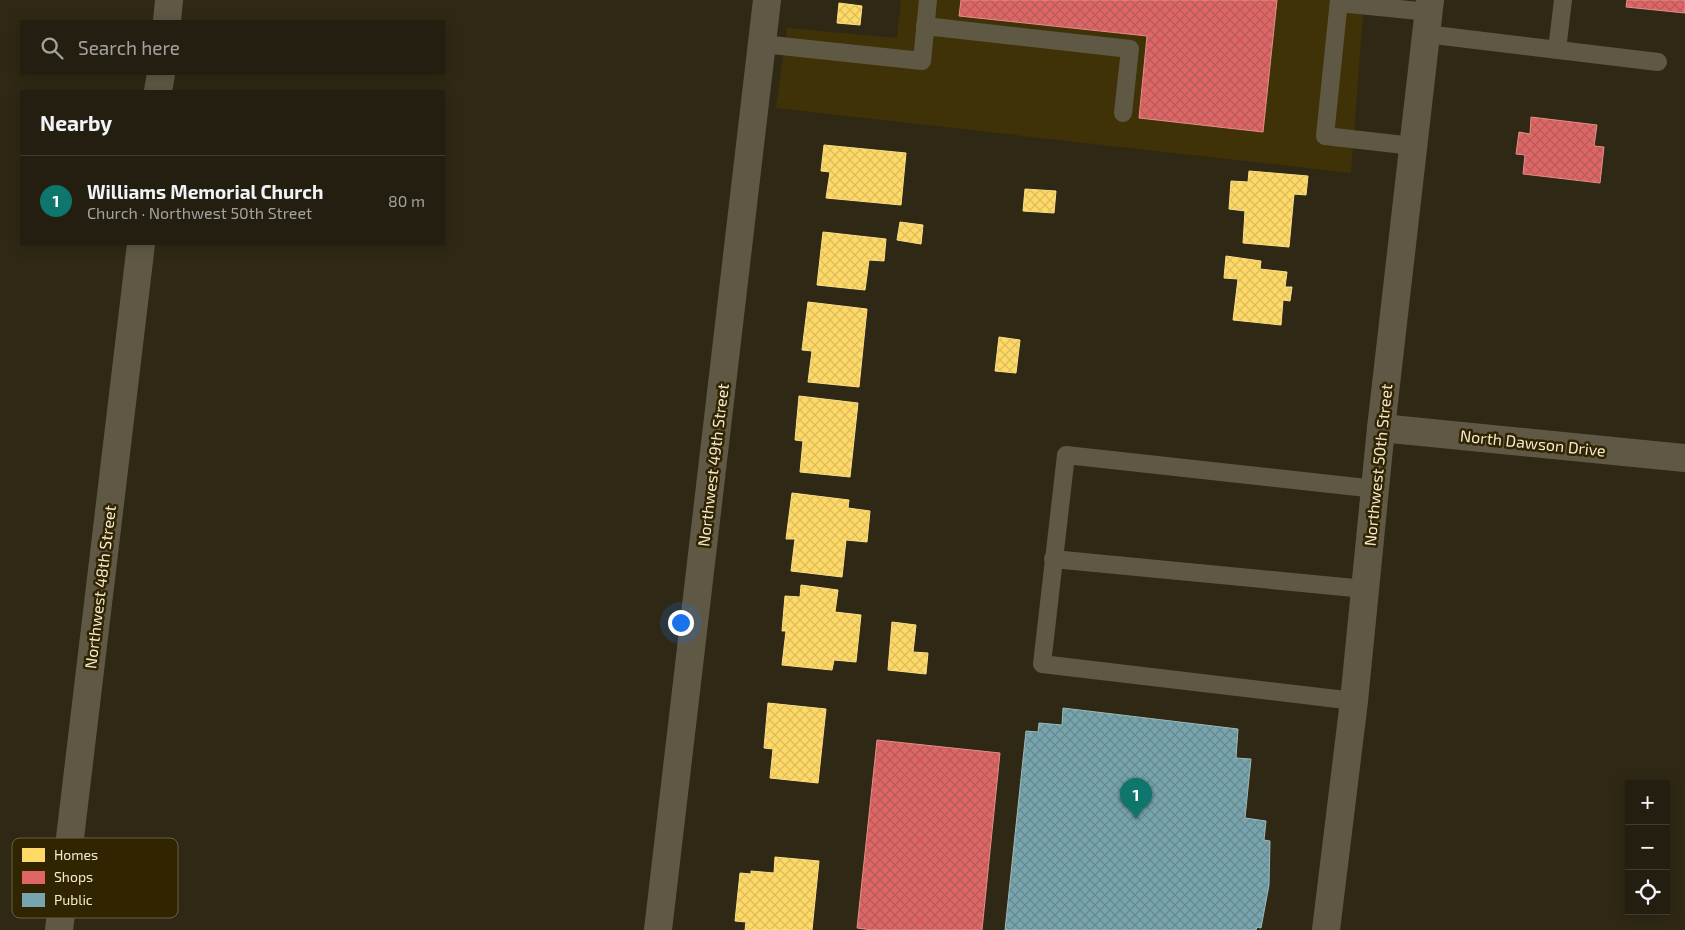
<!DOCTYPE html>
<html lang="en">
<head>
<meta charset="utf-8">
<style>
	:root { --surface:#231e0f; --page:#2f2b1d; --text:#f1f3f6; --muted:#a3a29e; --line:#403c2f; --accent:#0f766e }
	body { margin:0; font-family:"Exo 2",sans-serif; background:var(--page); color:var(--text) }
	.controls { position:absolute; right:15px; bottom:15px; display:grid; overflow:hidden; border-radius:0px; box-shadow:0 2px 12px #0003 }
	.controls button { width:45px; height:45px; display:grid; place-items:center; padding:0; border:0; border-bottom:1px solid var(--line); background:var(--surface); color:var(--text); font:25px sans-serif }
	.you { position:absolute; left:680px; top:622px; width:18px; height:18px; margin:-12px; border:4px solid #fff; border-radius:50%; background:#1a73e8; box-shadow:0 0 0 8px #1a73e833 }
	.badge { display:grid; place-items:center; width:32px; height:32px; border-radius:50%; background:var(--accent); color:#fff; font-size:16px; font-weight:700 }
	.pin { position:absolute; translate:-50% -41px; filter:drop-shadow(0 1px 2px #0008) }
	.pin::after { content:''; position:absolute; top:26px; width:18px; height:15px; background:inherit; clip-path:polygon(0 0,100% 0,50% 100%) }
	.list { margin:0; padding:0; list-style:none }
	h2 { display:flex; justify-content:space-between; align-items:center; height:65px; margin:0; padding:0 20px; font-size:21px }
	h2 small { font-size:16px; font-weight:400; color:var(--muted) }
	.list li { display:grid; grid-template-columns:32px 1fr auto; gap:15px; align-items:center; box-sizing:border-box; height:90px; padding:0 20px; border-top:1px solid var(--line) }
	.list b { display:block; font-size:19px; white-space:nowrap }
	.list p { margin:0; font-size:16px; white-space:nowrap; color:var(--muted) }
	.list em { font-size:16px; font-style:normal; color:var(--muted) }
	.icon { flex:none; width:28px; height:28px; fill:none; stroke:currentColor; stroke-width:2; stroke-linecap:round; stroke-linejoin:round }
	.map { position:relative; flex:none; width:1685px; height:930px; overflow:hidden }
	.search { position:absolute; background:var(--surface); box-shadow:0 2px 12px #0003; left:20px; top:20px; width:425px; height:55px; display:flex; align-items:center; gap:12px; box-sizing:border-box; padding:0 18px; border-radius:0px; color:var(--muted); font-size:19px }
	.panel { position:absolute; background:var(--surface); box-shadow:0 2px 12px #0003; left:20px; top:90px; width:425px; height:155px; border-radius:0px }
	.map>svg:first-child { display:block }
	.built { fill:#403207 }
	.homes { fill:url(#homes-cross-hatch); stroke:#fcde86 }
	.shops { fill:url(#shops-cross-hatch); stroke:#e68e86 }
	.public { fill:url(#public-cross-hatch); stroke:#9cbab9 }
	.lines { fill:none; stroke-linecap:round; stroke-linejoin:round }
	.service { stroke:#5f5845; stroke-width:18 }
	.minor { stroke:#5f5845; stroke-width:28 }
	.tertiary { stroke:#5f5845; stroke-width:28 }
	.labels { text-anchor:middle; stroke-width:5; stroke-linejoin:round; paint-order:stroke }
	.street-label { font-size:16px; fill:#f4ead1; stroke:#312400 }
	.key { fill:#312400; stroke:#6c5f3f; stroke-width:1 }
	.key-label { font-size:14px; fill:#f4ead1 }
</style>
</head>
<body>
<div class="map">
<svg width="1685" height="930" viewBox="0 0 1685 930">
	<defs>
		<pattern id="homes-cross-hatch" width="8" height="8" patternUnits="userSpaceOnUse" patternTransform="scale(1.25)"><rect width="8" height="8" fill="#ffd966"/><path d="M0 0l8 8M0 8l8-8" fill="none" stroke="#dbbc5e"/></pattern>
		<pattern id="shops-cross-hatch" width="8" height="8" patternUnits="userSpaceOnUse" patternTransform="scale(1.25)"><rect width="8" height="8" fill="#e06666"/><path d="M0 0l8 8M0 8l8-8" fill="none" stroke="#b35c5a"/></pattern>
		<pattern id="public-cross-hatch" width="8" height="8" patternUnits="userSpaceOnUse" patternTransform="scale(1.25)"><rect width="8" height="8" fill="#76a5af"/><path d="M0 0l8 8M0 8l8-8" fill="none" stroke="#68888d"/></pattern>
	</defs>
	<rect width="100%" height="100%" fill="#2f2814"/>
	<path class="built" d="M901,0H1364L1351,173L776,108L787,28L897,38Z"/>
	<g class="homes">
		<path d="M839,3L862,6L860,25L837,23Z"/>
		<path d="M824,145L906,153L901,205L826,198L830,172L821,171Z"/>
		<path d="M1249,171L1308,176L1306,195L1294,194L1289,247L1243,243L1245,211L1229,209L1231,181L1248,182Z"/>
		<path d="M1025,189L1056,191L1054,213L1023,211Z"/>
		<path d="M900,222L923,225L921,244L897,240Z"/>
		<path d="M823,232L886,239L884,261L869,260L865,290L817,285Z"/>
		<path d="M1226,256L1261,261L1260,269L1287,272L1285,287H1292L1290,301L1283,300L1281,325L1233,320L1238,279L1224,278Z"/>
		<path d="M808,302L867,309L859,387L808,382L812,351L802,350Z"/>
		<path d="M999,337L1020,340L1016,373L995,371Z"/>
		<path d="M799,396L858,403L850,477L800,472L803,441L795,440Z"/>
		<path d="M792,493L849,500L848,508L870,511L867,542L846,540L842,577L791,571L795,539H786Z"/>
		<path d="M801,585L838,590L835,612L861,615L856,662L834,660L832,670L782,665L786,631H782L785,596L800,597Z"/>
		<path d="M892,622L916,625L913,652L928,653L926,674L888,670Z"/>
		<path d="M768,703L826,709L818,783L770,778L773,749L764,748Z"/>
		<path d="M775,857L819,861L812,930H745L746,922L735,921L740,873L751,874V871L774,873Z"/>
	</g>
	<g class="shops">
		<path d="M961,0H1277L1263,132L1139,118L1147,36L959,16Z"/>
		<path d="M1627,0H1685V13L1626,7Z"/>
		<path d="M1531,117L1597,125L1594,146L1604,147L1600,183L1523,174L1525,155L1516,154L1519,132L1530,134Z"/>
		<path d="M877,740L1000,753L982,930H872L857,928Z"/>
	</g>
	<path class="public" d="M1063,708L1238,729L1236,758L1251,759L1245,818L1266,821L1264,840L1270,841L1269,885L1261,928L1257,927L1256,930H1005L1026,731L1038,732L1039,723L1062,725Z"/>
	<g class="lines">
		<g class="service">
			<path d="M1339,0L1325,136L1413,146"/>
			<path d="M1339,3L1429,12"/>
			<path d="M925,26L1130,49L1123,113"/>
			<path d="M1426,34L1658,62"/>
			<path d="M762,44L922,61L928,0"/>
			<path d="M1557,50L1563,0"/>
			<path d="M1053,559L1365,589"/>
			<path d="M1354,701L1042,664L1066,455L1376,489"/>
		</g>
		<g class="minor">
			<path d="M167,21L169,0"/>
			<path d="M158,91L161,74"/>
			<path d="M1381,428L1685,458"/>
			<path d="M59,930L141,244"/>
			<path d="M658,930L767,0"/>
		</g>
		<path class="tertiary" d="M1326,930L1354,701L1381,428L1430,0"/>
	</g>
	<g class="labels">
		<g class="street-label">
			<text transform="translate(1533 443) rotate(6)" y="6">North Dawson Drive</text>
			<text transform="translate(713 465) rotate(-83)" y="6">Northwest 49th Street</text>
			<text transform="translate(1378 465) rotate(-84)" y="6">Northwest 50th Street</text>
			<text transform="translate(100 587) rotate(-83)" y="6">Northwest 48th Street</text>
		</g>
	</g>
	<rect x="12" y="838" width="166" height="80" rx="8" class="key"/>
	<rect x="22" y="848" width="23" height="14" fill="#ffd966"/>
	<rect x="22" y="871" width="23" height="13" fill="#e06666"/>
	<rect x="22" y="893" width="23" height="14" fill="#76a5af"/>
	<g class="key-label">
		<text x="54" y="860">Homes</text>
		<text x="54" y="882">Shops</text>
		<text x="54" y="905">Public</text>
	</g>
</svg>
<div class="controls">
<button>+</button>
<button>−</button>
<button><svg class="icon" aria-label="locate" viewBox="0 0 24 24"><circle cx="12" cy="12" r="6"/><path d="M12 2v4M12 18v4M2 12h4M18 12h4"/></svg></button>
</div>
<div class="you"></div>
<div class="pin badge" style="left:1136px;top:819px">1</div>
<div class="search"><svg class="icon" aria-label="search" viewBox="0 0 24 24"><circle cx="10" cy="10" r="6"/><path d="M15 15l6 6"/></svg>Search here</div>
<section class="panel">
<h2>Nearby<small></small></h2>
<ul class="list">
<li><span class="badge">1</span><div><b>Williams Memorial Church</b><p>Church · Northwest 50th Street</p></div><em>80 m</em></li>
</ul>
</section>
</div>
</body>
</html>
